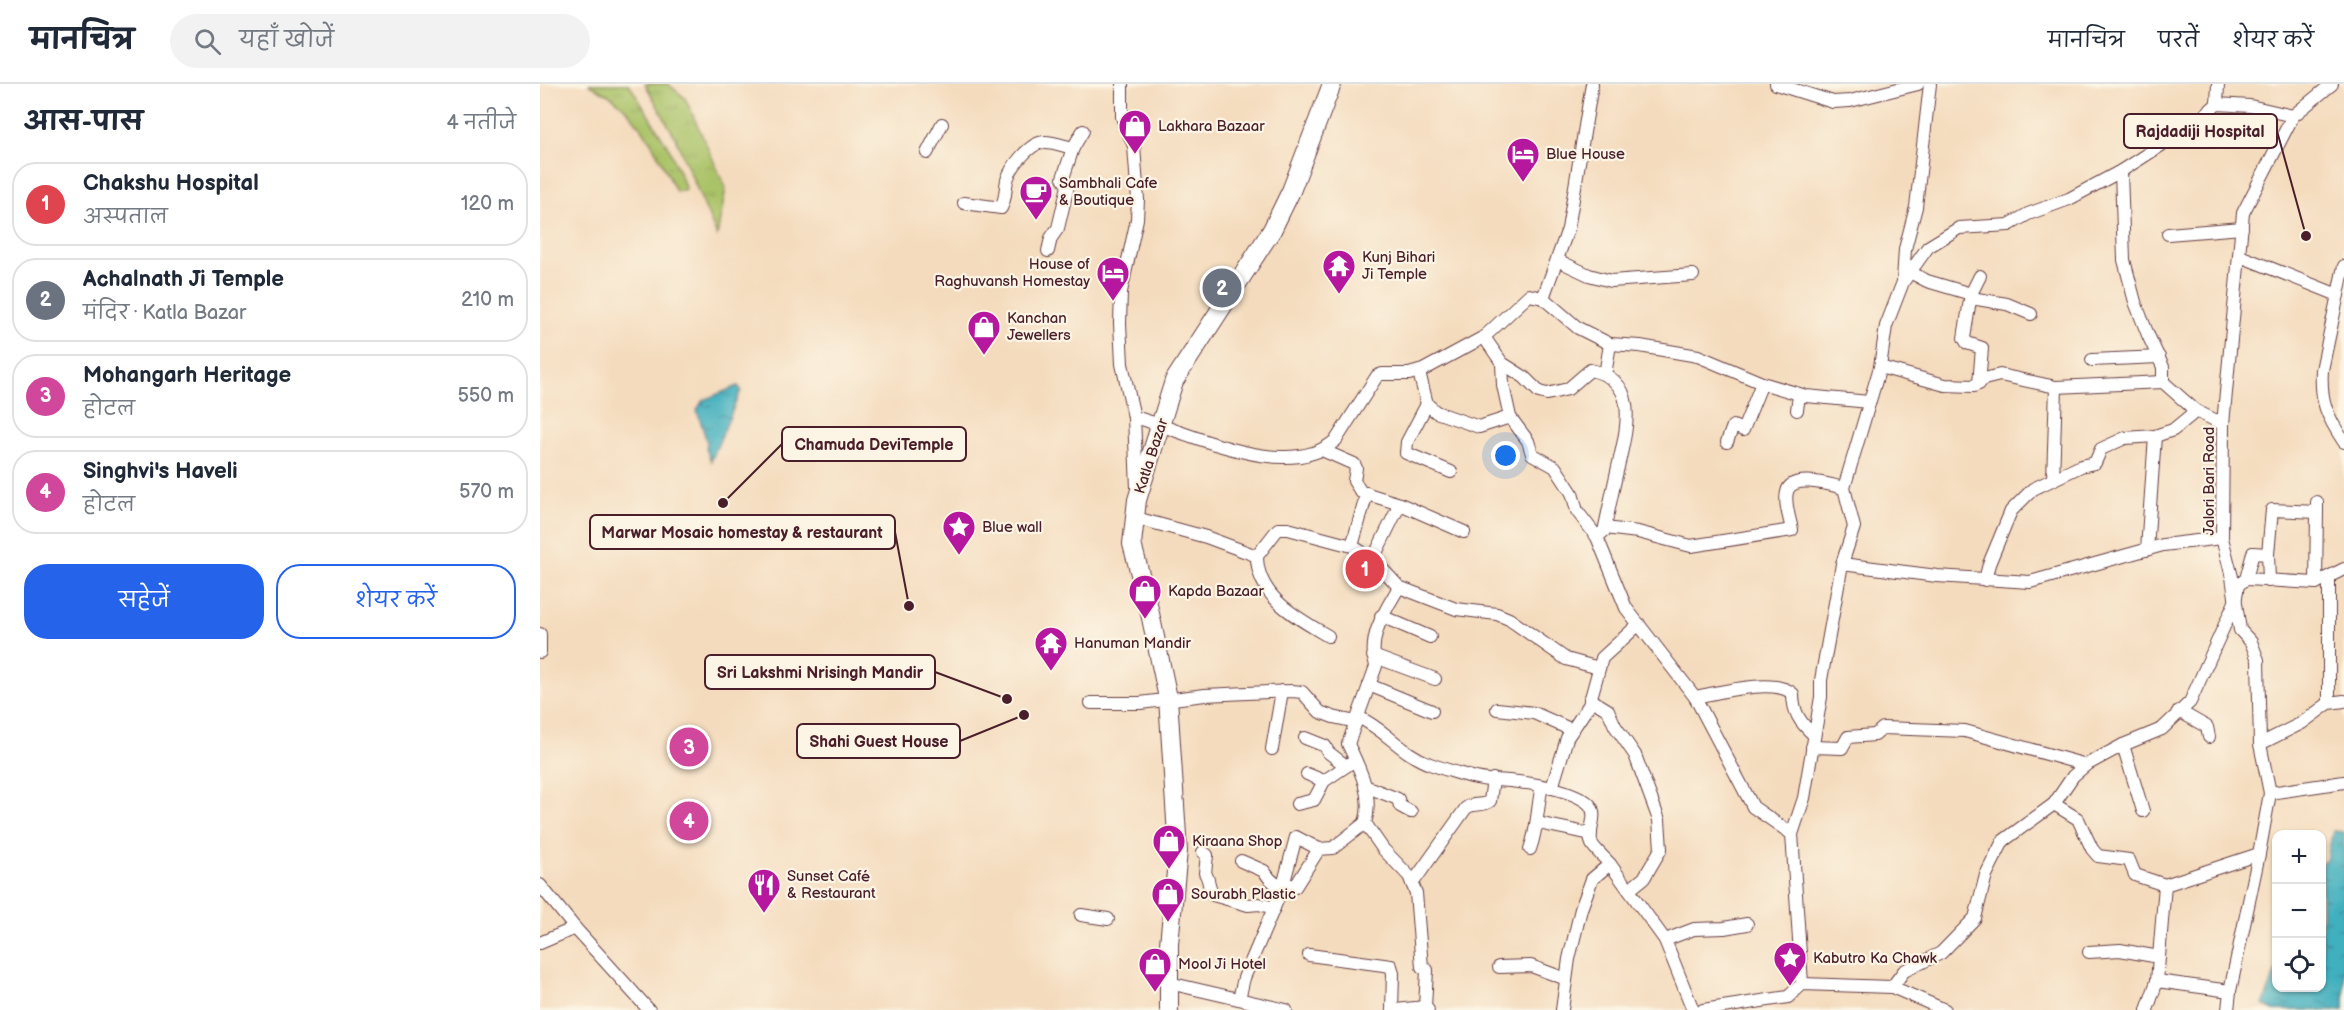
<!DOCTYPE html>
<html lang="hi">
<head>
<meta charset="utf-8">
<style>
	:root { --surface:#fff; --page:#f2f2f3; --text:#1f2937; --muted:#747a83; --line:#e0e1e3; --accent:#2563eb }
	body { margin:0; font-family:"Balsamiq Sans","Playpen Sans Deva",sans-serif; background:var(--page); color:var(--text) }
	.controls { position:absolute; right:18px; bottom:18px; display:grid; overflow:hidden; border-radius:12px; box-shadow:0 2px 4px #0004 }
	.controls button { width:54px; height:54px; display:grid; place-items:center; padding:0; border:0; border-bottom:2px solid var(--line); background:var(--surface); color:var(--text); font:30px sans-serif }
	.you { position:absolute; left:966px; top:372px; width:21px; height:21px; margin:-15px; border:4px solid #fff; border-radius:50%; background:#1a73e8; box-shadow:0 0 0 9px #1a73e833 }
	.badge { display:grid; place-items:center; width:39px; height:39px; border-radius:50%; background:var(--accent); color:#fff; font-size:20px; font-weight:700 }
	.pin { position:absolute; translate:-50% -50%; border:3px solid #fff; box-shadow:0 2px 6px #0006 }
	.list { margin:0; padding:0; list-style:none }
	h2 { display:flex; justify-content:space-between; align-items:center; height:78px; margin:0; padding:0 24px; font-size:26px }
	h2 small { font-size:20px; font-weight:400; color:var(--muted) }
	.list li { display:grid; grid-template-columns:39px 1fr auto; gap:18px; align-items:center; box-sizing:border-box; height:84px; margin:0 12px 12px; padding:0 12px; border:2px solid var(--line); border-radius:24px }
	.list b { display:block; font-size:22px; white-space:nowrap }
	.list p { margin:0; font-size:20px; white-space:nowrap; color:var(--muted) }
	.list em { font-size:20px; font-style:normal; color:var(--muted) }
	.actions { display:flex; gap:12px; padding:18px 24px }
	.actions a { flex:1; padding:14px 0; border:2px solid var(--accent); border-radius:24px; text-align:center; font-size:21px; color:var(--accent) }
	.actions .main { background:var(--accent); color:#fff }
	.icon { flex:none; width:33px; height:33px; fill:none; stroke:currentColor; stroke-width:2; stroke-linecap:round; stroke-linejoin:round }
	.map { position:relative; flex:none; width:1804px; height:926px; overflow:hidden }
	header { display:flex; align-items:center; gap:36px; box-sizing:border-box; height:84px; padding:0 30px; background:var(--surface); border-bottom:2px solid var(--line) }
	header strong { font-size:28px }
	nav { display:flex; gap:33px; margin-inline-start:auto; font-size:21px }
	.search { width:420px; height:54px; background:var(--page); display:flex; align-items:center; gap:15px; box-sizing:border-box; padding:0 21px; border-radius:33px; color:var(--muted); font-size:22px }
	main { display:flex }
	aside { flex:1; background:var(--surface) }
	.map>svg:first-child { display:block }
	.grass { fill:url(#grass-tufts); stroke:#7a714a; stroke-width:1.5 }
	.water { fill:url(#water-ripples); stroke:#466774; stroke-width:1.5 }
	.lines { fill:none; stroke-linecap:round; stroke-linejoin:round }
	.street-casing { stroke:#643b41; stroke-width:14 }
	.secondary-casing { stroke:#643b41; stroke-width:20 }
	.street { stroke:#fff; stroke-width:12 }
	.secondary { stroke:#fff; stroke-width:18 }
	.labels { text-anchor:middle; stroke-width:4.5; stroke-linejoin:round; paint-order:stroke }
	.poi-label { font-size:15px; fill:#4a1f2b; stroke:#fcf5e5; text-anchor:start }
	.street-label { font-size:15px; fill:#4a1f2b; stroke:#fcf5e5 }
	.leader { fill:none; stroke:#4a1f2b; stroke-width:2 }
	.callout-dot { fill:#4a1f2b; stroke:#fcf5e5; stroke-width:2 }
	.callout { fill:#fcf5e5; stroke:#4a1f2b; stroke-width:2 }
	.callout-label { font-size:16px; text-anchor:middle; font-weight:bold; fill:#4a1f2b }
</style>
</head>
<body>
<header>
<strong>मानचित्र</strong>
<div class="search"><svg class="icon" aria-label="search" viewBox="0 0 24 24"><circle cx="10" cy="10" r="6"/><path d="M15 15l6 6"/></svg>यहाँ खोजें</div>
<nav><a>मानचित्र</a><a>परतें</a><a>शेयर करें</a></nav>
</header>
<main>
<aside>
<h2>आस-पास<small>4 नतीजे</small></h2>
<ul class="list">
<li><span class="badge" style="background:#e0444e">1</span><div><b>Chakshu Hospital</b><p>अस्पताल</p></div><em>120 m</em></li>
<li><span class="badge" style="background:#6b7280">2</span><div><b>Achalnath Ji Temple</b><p>मंदिर · Katla Bazar</p></div><em>210 m</em></li>
<li><span class="badge" style="background:#d1479c">3</span><div><b>Mohangarh Heritage</b><p>होटल</p></div><em>550 m</em></li>
<li><span class="badge" style="background:#d1479c">4</span><div><b>Singhvi's Haveli</b><p>होटल</p></div><em>570 m</em></li>
</ul>
<div class="actions"><a class="main">सहेजें</a><a>शेयर करें</a></div>
</aside>
<div class="map">
<svg width="1804" height="926" viewBox="0 0 1804 926">
	<defs>
		<pattern id="grass-tufts" width="24" height="20" patternUnits="userSpaceOnUse" patternTransform="scale(1.5)"><rect width="24" height="20" fill="#aac368"/><path d="M3 7l-1-3M5 7V3M7 7l1-3M15 17l-1-3M17 17v-4M19 17l1-3" fill="none" stroke="#94a75a"/></pattern>
		<pattern id="water-ripples" width="26" height="14" patternUnits="userSpaceOnUse" patternTransform="scale(1.5)"><rect width="26" height="14" fill="#41afbe"/><path d="M2 4q2-2 4 0t4 0M15 11q2-2 4 0t4 0" fill="none" stroke="#388e9b"/></pattern>
	</defs>
	<rect width="100%" height="100%" fill="#fcf5e5"/>
	<filter id="ink" filterUnits="userSpaceOnUse"><feTurbulence type="fractalNoise" baseFrequency=".0167" numOctaves="2"/><feDisplacementMap in="SourceGraphic" scale="12" xChannelSelector="R" yChannelSelector="G"/><feConvolveMatrix kernelMatrix="1 2 1 2 8 2 1 2 1" color-interpolation-filters="sRGB"/></filter>
	<filter id="wash" filterUnits="userSpaceOnUse"><feTurbulence type="fractalNoise" baseFrequency=".008" numOctaves="4" result="noise"/><feDisplacementMap in="SourceGraphic" scale="24" xChannelSelector="R" yChannelSelector="G"/><feGaussianBlur stdDeviation="1.35" result="paint"/><feColorMatrix in="noise" values="0 0 0 0 0 0 0 0 0 0 0 0 0 0 0 0 0 1.4 0 .05"/><feComposite in="paint" operator="in"/></filter>
	<g filter="url(#wash)">
		<rect width="100%" height="100%" fill="#f4dbbd"/>
		<g class="grass">
			<path d="M48,0H89L129,64L146,105L136,108C121,75 103,37 73,14C65,8 56,4 48,0Z"/>
			<path d="M105,0H128L145,14L186,104L177,152L135,53Z"/>
		</g>
		<g class="water">
			<path d="M198,302L201,306L171,377L166,365L167,358L157,326L163,316Z"/>
			<path d="M1793,747L1804,748V926H1734L1723,921L1736,886V904H1782V778L1786,776Z"/>
		</g>
	</g>
	<g filter="url(#ink)">
		<g class="lines">
			<g class="street-casing">
				<g id="street">
					<path d="M582,0V33L594,62L598,116L597,135L581,208L580,239L582,280L594,333L597,404"/>
					<path d="M1236,0L1293,18L1310,17L1378,0"/>
					<path d="M1677,20L1678,0"/>
					<path d="M387,69L402,40"/>
					<path d="M1581,87L1584,176L1595,218L1608,251L1623,283V298L1656,327"/>
					<path d="M424,119L461,124C466,115 465,106 467,96C471,83 490,58 505,58C514,58 524,62 533,64"/>
					<path d="M1628,150L1702,144"/>
					<path d="M508,167L511,154L518,144L528,102L523,94L533,64L543,47"/>
					<path d="M1700,172L1798,211"/>
					<path d="M1017,176L1049,191L1071,197L1153,191"/>
					<path d="M1804,182L1782,286C1780,318 1787,332 1804,358"/>
					<path d="M1370,188L1387,197L1431,210"/>
					<path d="M1363,197L1365,165L1376,123L1390,0"/>
					<path d="M1003,214L1038,244L1070,260L1100,262L1158,272L1222,299L1266,312L1329,318"/>
					<path d="M1431,214L1467,220L1491,230"/>
					<path d="M944,253L962,279L963,301L970,333L988,357L992,370L1015,383L1032,409L1037,427L1057,453L1086,524L1155,613L1213,723L1252,750"/>
					<path d="M1552,276L1619,273"/>
					<path d="M962,279L984,293L999,308L1007,310L1028,305L1050,286C1102,296 1086,347 1078,383C1073,404 1069,425 1064,447L1057,453"/>
					<path d="M1340,283L1405,301L1434,302L1444,295L1460,291L1516,303L1623,298"/>
					<path d="M879,288L887,320L896,328L939,343L970,333"/>
					<path d="M1065,291L1070,260"/>
					<path d="M1439,300L1442,264L1427,259L1424,254L1431,210L1440,192"/>
					<path d="M887,320L867,358L866,369L911,388"/>
					<path d="M1257,326L1259,311"/>
					<path d="M594,333C648,347 747,400 796,356L837,292L842,290H869L883,286L944,253L989,211L1003,214L1028,145L1052,0"/>
					<path d="M1187,358L1193,342L1203,346L1222,299"/>
					<path d="M782,366L814,380L816,384L814,397L821,408L860,420L924,448"/>
					<path d="M1513,396L1516,303"/>
					<path d="M596,434L666,453L717,472L738,445H748L812,462L833,475L859,503L916,525L957,530L969,535L1026,575L1059,584"/>
					<path d="M1065,444L1098,448L1151,462L1252,446C1250,435 1244,419 1247,408C1251,389 1291,401 1304,404"/>
					<path d="M812,462L827,409"/>
					<path d="M1607,466L1615,352"/>
					<path d="M1728,470L1732,426L1777,428V418"/>
					<path d="M717,472C717,513 756,533 788,552"/>
					<path d="M833,475L860,420"/>
					<path d="M1302,480L1397,492L1490,498L1623,461L1682,454"/>
					<path d="M1789,493V619"/>
					<path d="M1706,495L1776,499L1804,485"/>
					<path d="M1445,496L1449,480L1471,427L1493,405L1541,382L1555,379L1561,365L1585,354L1615,352L1633,346L1656,327L1683,340"/>
					<path d="M1776,499L1777,428"/>
					<path d="M859,503C845,527 827,553 836,582L808,660C819,683 834,712 825,739L843,765L869,792L876,809L882,883L887,886L885,923"/>
					<path d="M841,532L890,553"/>
					<path d="M0,550V568"/>
					<path d="M833,572L895,595"/>
					<path d="M829,601L892,627"/>
					<path d="M1155,613C1177,609 1236,593 1253,610C1253,628 1260,639 1274,651"/>
					<path d="M1050,615L1068,626L1075,642L1095,671L1119,736L1121,765L1104,794L1089,806"/>
					<path d="M551,619H600L665,611L752,607L762,608L780,628L793,633L816,638"/>
					<path d="M957,625L994,629L1032,646"/>
					<path d="M1639,627L1667,643L1669,653"/>
					<path d="M818,633C845,645 862,670 890,680C904,685 935,695 948,696C973,696 1031,703 1049,720C1060,731 1046,748 1052,760C1056,767 1065,774 1070,780"/>
					<path d="M765,654L785,662L788,668L806,682"/>
					<path d="M1720,660L1762,639L1789,619L1804,617"/>
					<path d="M1583,661L1603,727"/>
					<path d="M1272,663L1302,664L1308,653L1335,651L1343,644L1425,647L1546,681"/>
					<path d="M732,665L742,607"/>
					<path d="M767,690L784,697"/>
					<path d="M825,702L858,715L860,722L871,728"/>
					<path d="M1012,704L1027,654L1049,621L1062,574L1099,540"/>
					<path d="M1730,709L1804,698"/>
					<path d="M757,720L774,716L784,697L815,676"/>
					<path d="M1514,720L1538,735L1552,765L1558,772L1589,776L1595,791L1625,801"/>
					<path d="M998,739L1051,750"/>
					<path d="M990,765C998,744 997,723 1002,702"/>
					<path d="M663,768L667,771L665,789C670,796 668,804 673,811L708,821L719,820L734,824"/>
					<path d="M701,777L724,787L730,795L742,805"/>
					<path d="M748,800L744,798L756,753L779,765"/>
					<path d="M872,800L926,724C934,718 943,723 950,717L953,695"/>
					<path d="M0,801L35,844L109,926"/>
					<path d="M541,831L568,835"/>
					<path d="M1125,856L1154,845L1184,844L1207,840"/>
					<path d="M0,859L35,844"/>
					<path d="M1549,868L1580,866L1619,873"/>
					<path d="M769,871L851,882L853,889L852,926"/>
					<path d="M959,883L991,882L1026,895"/>
					<path d="M1617,897L1690,907"/>
					<path d="M629,899L746,926"/>
					<path d="M1262,900L1252,750L1264,714L1281,613V596L1302,480L1314,443L1304,404L1340,283L1346,242L1363,198L1388,163L1419,144L1469,141L1488,130L1529,115L1581,87L1657,38L1677,20L1710,22L1753,32"/>
					<path d="M1352,903L1364,887L1401,869L1435,834L1446,791L1463,757L1514,720L1533,692L1546,681L1583,661L1622,645L1650,618L1695,518L1698,501L1706,495L1713,469L1728,470L1729,497"/>
					<path d="M699,915L704,894L742,805L748,800L755,803L779,765L793,764L825,739"/>
					<path d="M856,926L885,923L888,926"/>
					<path d="M1022,926L1029,875L1041,825L1052,795L1070,780L1125,856L1153,926"/>
					<path d="M1163,926L1248,913L1262,900L1352,903L1405,926"/>
					<path d="M1607,926L1617,897L1625,801L1719,770L1730,709L1720,660L1718,576L1711,558L1700,546L1692,493L1682,454L1683,340L1703,129L1753,32L1792,0"/>
					<path d="M1688,926L1690,907L1719,770"/>
				</g>
			</g>
			<g class="secondary-casing">
				<path id="secondary" d="M629,926V860L638,767L628,614L608,520L592,460L597,416L634,297L732,146L751,107L792,0"/>
			</g>
			<use href="#street" class="street"/>
			<use href="#secondary" class="secondary"/>
		</g>
	</g>
	<defs>
		<g id="shop-pin" transform="scale(1.725)"><path d="M0 17L-7.5 6A9.5 9.5 0 1 1 7.5 6Z" fill="#b5179e" stroke="#fcf5e5"/><path d="M-5-2.5h2.3a2.7 3.5 0 0 1 5.4 0H5L5.5 6h-11ZM-1.5-2.5h3a1.5 2.3 0 0 0-3 0Z" fill="#fff"/></g>
		<g id="hotel-pin" transform="scale(1.725)"><path d="M0 17L-7.5 6A9.5 9.5 0 1 1 7.5 6Z" fill="#b5179e" stroke="#fcf5e5"/><path d="M-6-4.5h1.5V1H6V5H4.5V3h-9V5H-6ZM-4 0a1.8 1.8 0 1 1 3.6 0ZM.5 0V-2.5h3Q6-2.5 6 0Z" fill="#fff"/></g>
		<g id="cafe-pin" transform="scale(1.725)"><path d="M0 17L-7.5 6A9.5 9.5 0 1 1 7.5 6Z" fill="#b5179e" stroke="#fcf5e5"/><path d="M-5.5-4.5H6V0H3Q3 3.5 0 3.5H-2.5Q-5.5 3.5-5.5 0ZM3-3.2v2h1.7v-2ZM-6 4.5H4V6H-6Z" fill="#fff"/></g>
		<g id="temple-pin" transform="scale(1.725)"><path d="M0 17L-7.5 6A9.5 9.5 0 1 1 7.5 6Z" fill="#b5179e" stroke="#fcf5e5"/><path d="M0-6L5-2H3V0L6.5 2.5H4V6H1.5V3h-3V6H-4V2.5H-6.5L-3 0V-2H-5Z" fill="#fff"/></g>
		<g id="sight-pin" transform="scale(1.725)"><path d="M0 17L-7.5 6A9.5 9.5 0 1 1 7.5 6Z" fill="#b5179e" stroke="#fcf5e5"/><path d="M0-6L1.8-2.2L6-1.7L2.9 1.2L3.7 5.4L0 3.3L-3.7 5.4L-2.9 1.2L-6-1.7L-1.8-2.2Z" fill="#fff"/></g>
		<g id="restaurant-pin" transform="scale(1.725)"><path d="M0 17L-7.5 6A9.5 9.5 0 1 1 7.5 6Z" fill="#b5179e" stroke="#fcf5e5"/><path d="M-5-6h1v4h1v-4h1v4h1v-4h1v5L-1.5 .5V6h-2V.5L-5-1ZM5-6V6H3V1.5H1.5Q1.5-4 5-6Z" fill="#fff"/></g>
	</defs>
	<g fill-rule="evenodd">
		<use href="#shop-pin" x="595" y="42"/>
		<use href="#hotel-pin" x="983" y="70"/>
		<use href="#cafe-pin" x="496" y="108"/>
		<use href="#temple-pin" x="799" y="182"/>
		<use href="#hotel-pin" x="573" y="189"/>
		<use href="#shop-pin" x="444" y="243"/>
		<use href="#sight-pin" x="419" y="443"/>
		<use href="#shop-pin" x="605" y="507"/>
		<use href="#temple-pin" x="511" y="559"/>
		<use href="#shop-pin" x="629" y="757"/>
		<use href="#restaurant-pin" x="224" y="801"/>
		<use href="#shop-pin" x="628" y="810"/>
		<use href="#sight-pin" x="1250" y="874"/>
		<use href="#shop-pin" x="615" y="880"/>
	</g>
	<g class="labels">
		<g class="poi-label">
			<text x="618" y="47">Lakhara Bazaar</text>
			<text x="1006" y="75">Blue House</text>
			<text x="519" y="104">Sambhali Cafe<tspan x="519" dy="17">&amp; Boutique</tspan></text>
			<text x="822" y="178">Kunj Bihari<tspan x="822" dy="17">Ji Temple</tspan></text>
			<text x="550" y="185" text-anchor="end">House of<tspan x="550" dy="17">Raghuvansh Homestay</tspan></text>
			<text x="467" y="239">Kanchan<tspan x="467" dy="17">Jewellers</tspan></text>
			<text x="442" y="448">Blue wall</text>
			<text x="628" y="512">Kapda Bazaar</text>
			<text x="534" y="564">Hanuman Mandir</text>
			<text x="652" y="762">Kiraana Shop</text>
			<text x="247" y="797">Sunset Café<tspan x="247" dy="17">&amp; Restaurant</tspan></text>
			<text x="651" y="815">Sourabh Plastic</text>
			<text x="1273" y="879">Kabutro Ka Chawk</text>
			<text x="638" y="885">Mool Ji Hotel</text>
		</g>
		<g class="street-label">
			<text transform="translate(611 372) rotate(-72)" y="5">Katla Bazar</text>
			<text transform="translate(1669 397) rotate(-90)" y="5">Jalori Bari Road</text>
		</g>
	</g>
	<path class="leader" d="M1766 152L1737 47M183 419L242 360M369 522L355 448M467 615L395 588M484 631L420 657"/>
	<g class="callout-dot">
		<circle cx="1766" cy="152" r="6"/>
		<circle cx="183" cy="419" r="6"/>
		<circle cx="369" cy="522" r="6"/>
		<circle cx="467" cy="615" r="6"/>
		<circle cx="484" cy="631" r="6"/>
	</g>
	<g class="callout">
		<rect x="1584" y="30" width="153" height="34" rx="6"/>
		<rect x="242" y="343" width="184" height="34" rx="6"/>
		<rect x="50" y="431" width="305" height="34" rx="6"/>
		<rect x="165" y="571" width="230" height="34" rx="6"/>
		<rect x="257" y="640" width="163" height="34" rx="6"/>
	</g>
	<g class="callout-label">
		<text x="1660" y="53">Rajdadiji Hospital</text>
		<text x="334" y="366">Chamuda DeviTemple</text>
		<text x="202" y="454">Marwar Mosaic homestay &amp; restaurant</text>
		<text x="280" y="594">Sri Lakshmi Nrisingh Mandir</text>
		<text x="339" y="663">Shahi Guest House</text>
	</g>
</svg>
<div class="controls">
<button>+</button>
<button>−</button>
<button><svg class="icon" aria-label="locate" viewBox="0 0 24 24"><circle cx="12" cy="12" r="6"/><path d="M12 2v4M12 18v4M2 12h4M18 12h4"/></svg></button>
</div>
<div class="you"></div>
<div class="pin badge" style="left:825px;top:485px;background:#e0444e">1</div>
<div class="pin badge" style="left:682px;top:204px;background:#6b7280">2</div>
<div class="pin badge" style="left:149px;top:663px;background:#d1479c">3</div>
<div class="pin badge" style="left:149px;top:737px;background:#d1479c">4</div>
</div>
</main>
</body>
</html>
